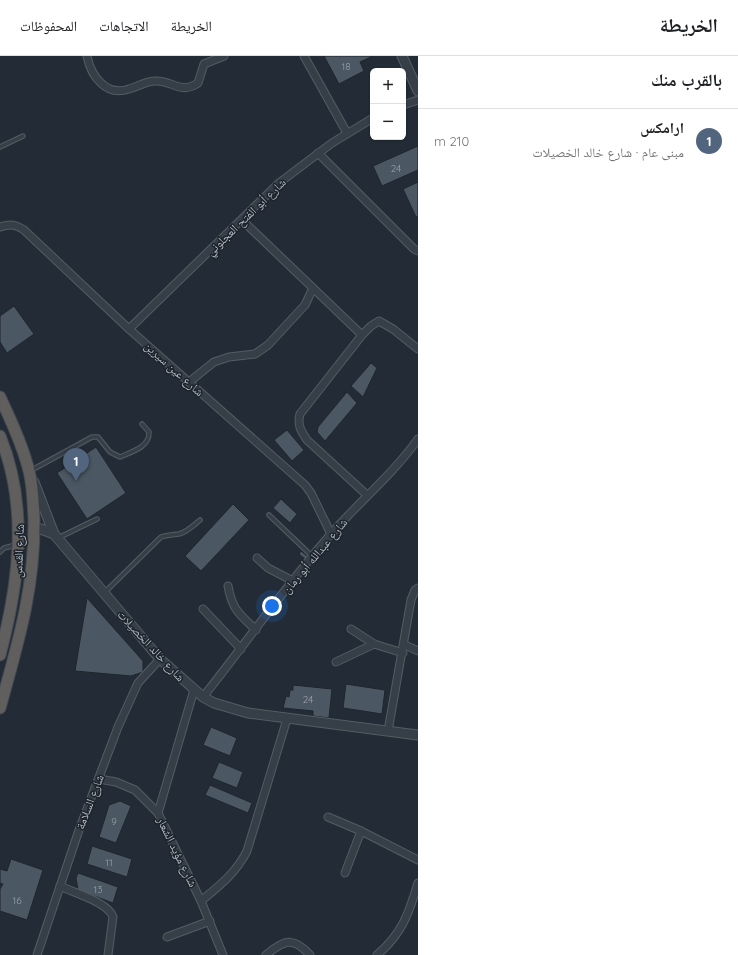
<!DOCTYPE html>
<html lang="ar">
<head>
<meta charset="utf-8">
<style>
	:root { --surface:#fff; --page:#f6f6f6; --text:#202124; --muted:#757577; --line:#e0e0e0; --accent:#51657e }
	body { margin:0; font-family:Quicksand,"Noto Naskh Arabic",sans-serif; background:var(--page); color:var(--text); direction:rtl }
	.controls { position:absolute; right:12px; top:12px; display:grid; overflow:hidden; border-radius:6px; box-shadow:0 1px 3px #0004 }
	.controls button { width:36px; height:36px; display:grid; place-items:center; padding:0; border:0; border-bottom:1px solid var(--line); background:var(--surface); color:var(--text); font:20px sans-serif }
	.you { position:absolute; left:272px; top:550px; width:14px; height:14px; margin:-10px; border:3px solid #fff; border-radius:50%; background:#1a73e8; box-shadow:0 0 0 6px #1a73e833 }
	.badge { display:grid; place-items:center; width:26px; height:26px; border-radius:50%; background:var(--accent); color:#fff; font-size:13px; font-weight:700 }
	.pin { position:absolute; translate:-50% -33px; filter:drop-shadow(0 1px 2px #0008) }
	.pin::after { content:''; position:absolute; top:21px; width:14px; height:12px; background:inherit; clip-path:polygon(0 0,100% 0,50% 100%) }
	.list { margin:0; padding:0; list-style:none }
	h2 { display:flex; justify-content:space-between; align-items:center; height:52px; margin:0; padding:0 16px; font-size:17px }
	h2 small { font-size:13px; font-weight:400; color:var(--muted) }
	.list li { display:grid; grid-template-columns:26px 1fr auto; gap:12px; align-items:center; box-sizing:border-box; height:64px; padding:0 16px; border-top:1px solid var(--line) }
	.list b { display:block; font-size:15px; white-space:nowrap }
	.list p { margin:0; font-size:13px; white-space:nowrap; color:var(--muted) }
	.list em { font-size:13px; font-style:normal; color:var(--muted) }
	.map { position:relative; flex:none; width:418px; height:899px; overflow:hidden; direction:ltr }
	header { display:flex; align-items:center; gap:24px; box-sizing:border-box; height:56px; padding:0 20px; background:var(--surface); border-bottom:1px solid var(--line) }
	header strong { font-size:19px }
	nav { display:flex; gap:22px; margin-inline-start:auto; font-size:14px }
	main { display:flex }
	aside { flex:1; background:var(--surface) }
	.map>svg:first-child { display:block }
	.building { fill:#4b5762; stroke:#1e252d }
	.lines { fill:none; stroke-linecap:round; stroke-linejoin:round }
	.service-casing { stroke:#545c64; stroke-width:5.5 }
	.minor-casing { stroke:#545c64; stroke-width:9 }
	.tertiary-casing { stroke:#545c64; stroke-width:11 }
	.trunk-casing { stroke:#414951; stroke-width:13 }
	.service { stroke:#363e47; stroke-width:3.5 }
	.minor { stroke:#363e47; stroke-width:7 }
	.tertiary { stroke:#363e47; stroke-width:9 }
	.trunk { stroke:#605f5e; stroke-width:11 }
	.labels { text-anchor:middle; stroke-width:3; stroke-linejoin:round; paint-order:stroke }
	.number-label { font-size:10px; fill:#98a0ab }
	.street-label { font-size:12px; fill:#b1b9c3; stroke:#1c232b }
</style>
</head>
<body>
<header>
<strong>الخريطة</strong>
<nav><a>الخريطة</a><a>الاتجاهات</a><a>المحفوظات</a></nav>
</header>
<main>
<aside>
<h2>بالقرب منك<small></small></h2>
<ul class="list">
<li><span class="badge">1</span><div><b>ارامكس</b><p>مبنى عام · شارع خالد الخصيلات</p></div><em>210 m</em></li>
</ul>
</aside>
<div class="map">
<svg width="418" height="899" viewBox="0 0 418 899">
	<rect width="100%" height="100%" fill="#232c36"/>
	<g class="building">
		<path d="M324,0H373L360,6L364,15L339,28Z"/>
		<path d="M418,90V114L382,130L373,110Z"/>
		<path d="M418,126V160L416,161L403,133Z"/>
		<path d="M14,250L34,278L7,297L0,286V260Z"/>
		<path d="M371,307L377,312L363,341L351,330Z"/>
		<path d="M347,336L357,347L325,385L317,376L318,371Z"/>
		<path d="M287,374L304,394L292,405L274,384Z"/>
		<path d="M96,391L126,437L87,463L57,417Z"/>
		<path d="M281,443L297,458L290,467L273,452Z"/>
		<path d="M233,448L249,464L201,515L185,500Z"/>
		<path d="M301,495L307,500L305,503L299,498Z"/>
		<path d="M87,542L143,605V616L131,620L75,615Z"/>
		<path d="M346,628L385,634L382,658L343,652Z"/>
		<path d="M293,629L332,633L329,662L313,660V655L283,652L286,640L289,641L290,634H293Z"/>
		<path d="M211,671L237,682L230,700L203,689Z"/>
		<path d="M219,706L243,716L237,732L212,722Z"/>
		<path d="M210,729L252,747L248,757L205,739Z"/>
		<path d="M120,745L131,750L116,787L99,781L109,749Z"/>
		<path d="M92,790L132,803L127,821L87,808Z"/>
		<path d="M11,803L43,814L27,864L0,855V833L3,828L0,827V813L7,815Z"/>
		<path d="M78,817L118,831L113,847L78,834L76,822Z"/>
	</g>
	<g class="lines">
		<g class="service-casing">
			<g id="service">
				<path d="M0,91L23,80"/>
				<path d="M30,415L92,381H98L110,396L120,401C131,396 150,391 149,376L142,368"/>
				<path d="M269,459L312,500"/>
				<path d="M58,482L97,463"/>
				<path d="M0,496L4,492L16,489"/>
				<path d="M104,537L161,481C167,479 173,479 179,478C187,476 194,469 200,464"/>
			</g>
		</g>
		<g class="minor-casing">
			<g id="minor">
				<path d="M87,0C91,20 106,41 129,33C137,31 146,25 155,25C173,24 180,39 198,27L204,8L224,0"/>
				<path d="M304,0L347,77"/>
				<path d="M403,49L418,44"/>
				<path d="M318,97L414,193L418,195"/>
				<path d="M242,164L362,279"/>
				<path d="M0,171C10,168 15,168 24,174L129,273L305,429L311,437L331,478"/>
				<path d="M129,273L279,127L332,87L373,62"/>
				<path d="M189,326L214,306L229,301L255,298L268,289L305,249L313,232"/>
				<path d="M367,439L307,384C301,375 297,369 300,358L362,279L371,270L379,265L393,273L418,293"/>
				<path d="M257,502L268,512L293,525"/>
				<path d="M228,530C232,553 239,558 256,574"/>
				<path d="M203,553L241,593"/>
				<path d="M351,573L374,588L403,597"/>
				<path d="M405,589L418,595"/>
				<path d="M336,606L374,588"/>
				<path d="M203,641C246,587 285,531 330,479C359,446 393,418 418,383"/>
				<path d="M388,675L411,544L415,534L418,532"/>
				<path d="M99,723L116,726L135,734L158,757L201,845L223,899"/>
				<path d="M158,757L194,634"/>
				<path d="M328,761L361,775L418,804"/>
				<path d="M345,817L361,775"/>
				<path d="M60,830C74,837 108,846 113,861L108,899"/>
				<path d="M201,845C219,830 236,817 247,795L287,663"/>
				<path d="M167,881L210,865"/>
				<path d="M37,899L79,774L118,671L138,627L160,603"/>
				<path d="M266,899C284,884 293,880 310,899"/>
				<path d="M377,899C402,878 409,857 418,827"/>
			</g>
		</g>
		<g class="tertiary-casing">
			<g id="tertiary">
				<path d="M402,0L418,35"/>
				<path d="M34,426L54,478L160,603L203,641L214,647L248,657L418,679"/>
				<path d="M34,475L41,473L54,478"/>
			</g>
		</g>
		<g class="trunk-casing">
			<g id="trunk">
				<path d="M0,341C11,364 23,390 29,415C33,430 33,448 34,463C35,532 18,587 0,652"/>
				<path d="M0,380C29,451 19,527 0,599"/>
			</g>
		</g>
		<use href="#service" class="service"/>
		<use href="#minor" class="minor"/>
		<use href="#tertiary" class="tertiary"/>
		<use href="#trunk" class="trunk"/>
	</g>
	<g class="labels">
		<g class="number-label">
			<text x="346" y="14">18</text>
			<text x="396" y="116">24</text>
			<text x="308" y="647">24</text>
			<text x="114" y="769">9</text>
			<text x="109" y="810">11</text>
			<text x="98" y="837">13</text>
			<text x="17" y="848">16</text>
		</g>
		<g class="street-label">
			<text transform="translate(246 161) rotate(-44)" y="4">شارع أبو الفتح العجلوني</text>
			<text transform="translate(174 313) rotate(42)" y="4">شارع عين سيرين</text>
			<text transform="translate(19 495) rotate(-88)" y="4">شارع القدس</text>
			<text transform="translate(315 500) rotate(-50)" y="4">شارع عبدالله أبو رمان</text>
			<text transform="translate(151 590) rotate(47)" y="4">شارع خالد الخصيلات</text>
			<text transform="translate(90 746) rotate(-69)" y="4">شارع السلامة</text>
			<text transform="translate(177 796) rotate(64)" y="4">شارع مؤيد الشعار</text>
		</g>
	</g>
</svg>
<div class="controls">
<button>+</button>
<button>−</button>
</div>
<div class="you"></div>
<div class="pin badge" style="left:76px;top:425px">1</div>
</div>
</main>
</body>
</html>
